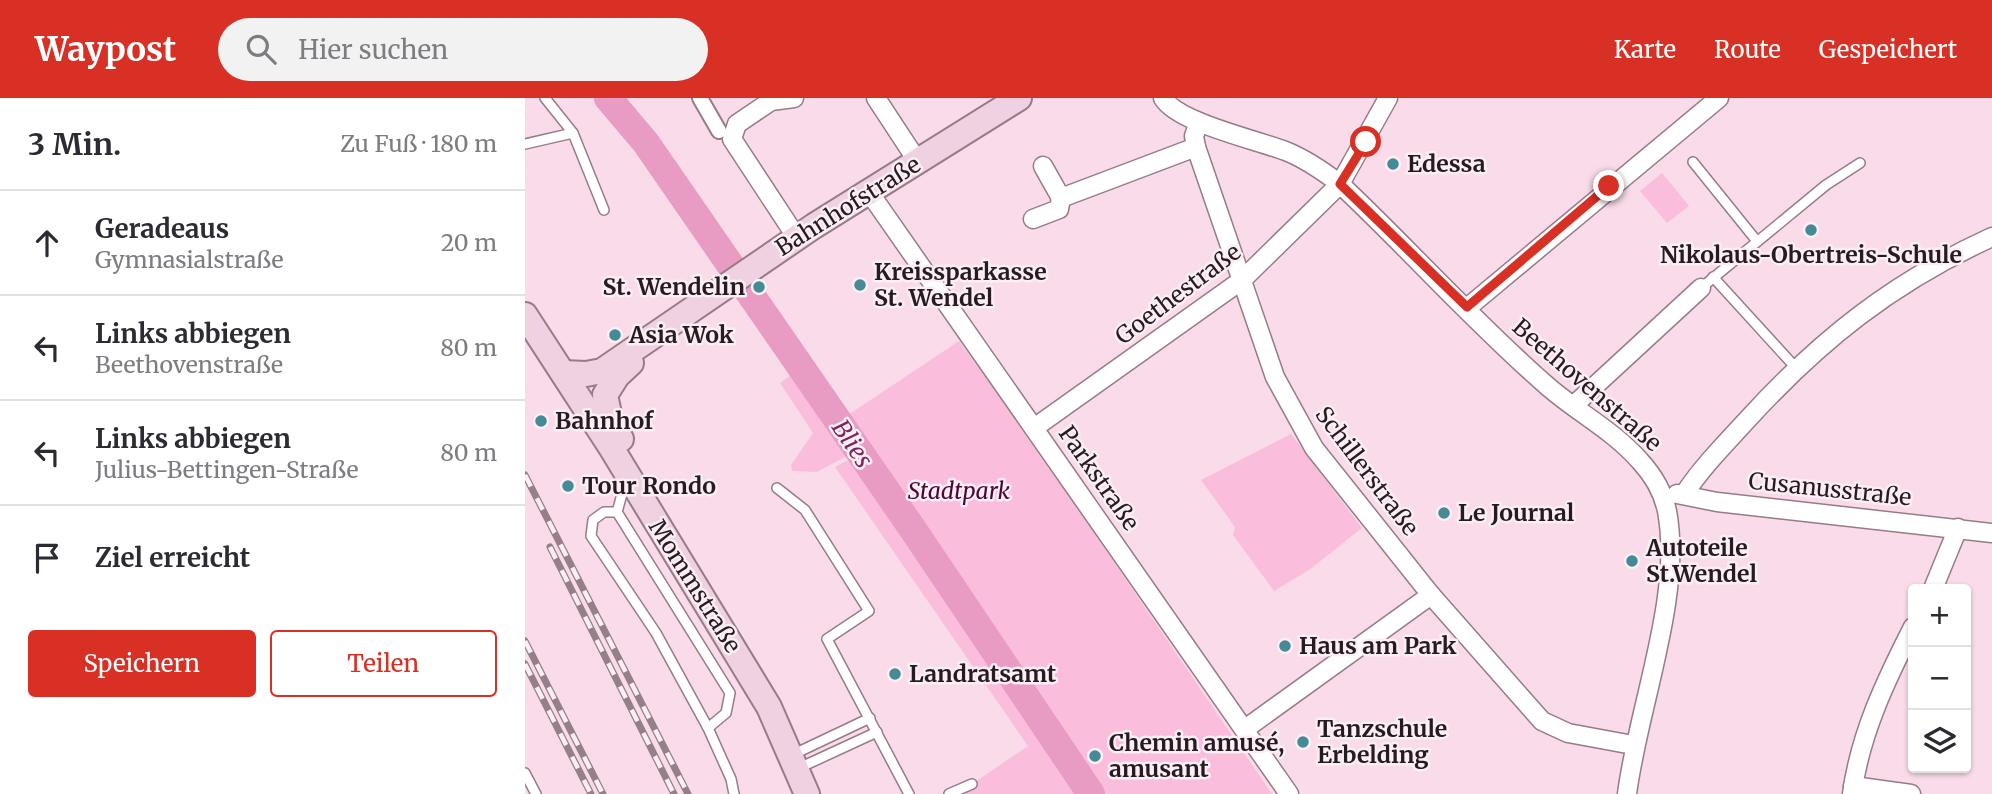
<!DOCTYPE html>
<html lang="de">
<head>
<meta charset="utf-8">
<style>
	:root { --surface:#fff; --page:#f2f2f3; --text:#2b2b33; --muted:#7c7c81; --line:#e1e1e2; --accent:#d93025 }
	body { margin:0; font-family:Merriweather,serif; background:var(--page); color:var(--text) }
	.controls { position:absolute; right:21px; bottom:21px; display:grid; overflow:hidden; border-radius:7px; box-shadow:0 2px 5px #0004 }
	.controls button { width:63px; height:63px; display:grid; place-items:center; padding:0; border:0; border-bottom:2px solid var(--line); background:var(--surface); color:var(--text); font:35px sans-serif }
	.stop { position:absolute; width:21px; height:21px; margin:-16px; border:5px solid #d93025; border-radius:50%; background:#fff }
	.stop.end { background:#d93025; border-color:#fff; box-shadow:0 2px 7px #0008 }
	.list { margin:0; padding:0; list-style:none }
	h2 { display:flex; justify-content:space-between; align-items:center; height:91px; margin:0; padding:0 28px; font-size:30px }
	h2 small { font-size:23px; font-weight:400; color:var(--muted) }
	.list li { display:grid; grid-template-columns:46px 1fr auto; gap:21px; align-items:center; box-sizing:border-box; height:105px; padding:0 28px; border-top:2px solid var(--line) }
	.list b { display:block; font-size:26px; white-space:nowrap }
	.list p { margin:0; font-size:23px; white-space:nowrap; color:var(--muted) }
	.list em { font-size:23px; font-style:normal; color:var(--muted) }
	.actions { display:flex; gap:14px; padding:21px 28px }
	.actions a { flex:1; padding:16px 0; border:2px solid var(--accent); border-radius:7px; text-align:center; font-size:24px; color:var(--accent) }
	.actions .main { background:var(--accent); color:#fff }
	.icon { flex:none; width:38px; height:38px; fill:none; stroke:currentColor; stroke-width:2; stroke-linecap:round; stroke-linejoin:round }
	.map { position:relative; flex:none; width:1467px; height:696px; overflow:hidden }
	header { display:flex; align-items:center; gap:42px; box-sizing:border-box; height:98px; padding:0 35px; background:var(--accent); color:#fff }
	header strong { font-size:33px }
	nav { display:flex; gap:38px; margin-inline-start:auto; font-size:24px }
	.search { width:490px; height:63px; background:var(--page); display:flex; align-items:center; gap:18px; box-sizing:border-box; padding:0 24px; border-radius:38px; color:var(--muted); font-size:26px }
	main { display:flex }
	aside { flex:1; background:var(--surface) }
	.map>svg:first-child { display:block }
	.green { fill:#fabddc }
	.lines { fill:none; stroke-linecap:round; stroke-linejoin:round }
	.river { stroke:#e89bc3; stroke-width:28 }
	.service-casing { stroke:#977b89; stroke-width:12 }
	.pedestrian-casing { stroke:#977b89; stroke-width:18 }
	.minor-casing { stroke:#977b89; stroke-width:21 }
	.secondary-casing { stroke:#977b89; stroke-width:28 }
	.service { stroke:#fff; stroke-width:9 }
	.pedestrian { stroke:#fff; stroke-width:14 }
	.minor { stroke:#fff; stroke-width:18 }
	.secondary { stroke:#f0d1e2; stroke-width:24 }
	.rail-casing { stroke:#957f89; stroke-width:7 }
	.rail { stroke:#fbeef4; stroke-width:4.5; stroke-dasharray:13; stroke-linecap:butt }
	.route { stroke:#d93025; stroke-width:9 }
	.poi-dot { fill:#458a97; stroke:#fbeef4; stroke-width:2.5 }
	.labels { text-anchor:middle; stroke-width:5; stroke-linejoin:round; paint-order:stroke }
	.poi-label { font-size:23px; font-weight:bold; fill:#261b20; stroke:#fbeef4; text-anchor:start }
	.street-label { font-size:23px; fill:#261b20; stroke:#fbeef4 }
	.park-label { font-size:23px; font-style:italic; fill:#4c0733; stroke:#fbeef4 }
	.water-label { font-size:24px; font-style:italic; fill:#7d255a; stroke:#fbeef4 }
</style>
</head>
<body>
<header>
<strong>Waypost</strong>
<div class="search"><svg class="icon" aria-label="search" viewBox="0 0 24 24"><circle cx="10" cy="10" r="6"/><path d="M15 15l6 6"/></svg>Hier suchen</div>
<nav><a>Karte</a><a>Route</a><a>Gespeichert</a></nav>
</header>
<main>
<aside>
<h2>3 Min.<small>Zu Fuß · 180 m</small></h2>
<ul class="list">
<li><svg class="icon" aria-label="ahead" viewBox="0 0 24 24"><path d="M12 20V5M6 11l6-6 6 6"/></svg><div><b>Geradeaus</b><p>Gymnasialstraße</p></div><em>20 m</em></li>
<li><svg class="icon" aria-label="left" viewBox="0 0 24 24"><path d="M17 20v-9H6M10 6l-5 5 5 5"/></svg><div><b>Links abbiegen</b><p>Beethovenstraße</p></div><em>80 m</em></li>
<li><svg class="icon" aria-label="left" viewBox="0 0 24 24"><path d="M17 20v-9H6M10 6l-5 5 5 5"/></svg><div><b>Links abbiegen</b><p>Julius-Bettingen-Straße</p></div><em>80 m</em></li>
<li><svg class="icon" aria-label="arrive" viewBox="0 0 24 24"><path d="M6 21V4h12l-3 4 3 4H6"/></svg><div><b>Ziel erreicht</b></div></li>
</ul>
<div class="actions"><a class="main">Speichern</a><a>Teilen</a></div>
</aside>
<div class="map">
<svg width="1467" height="696" viewBox="0 0 1467 696">
	<rect width="100%" height="100%" fill="#fadbea"/>
	<g class="green">
		<path d="M1137,75L1164,108L1142,125L1115,93Z"/>
		<path d="M434,243L497,329L747,696H424L447,686L503,648L310,369L346,350L323,317Z"/>
		<path d="M276,270L333,352L292,374L267,373L266,367L288,335L255,285Z"/>
		<path d="M766,336L837,430L784,472L749,493L708,437L710,429L676,382Z"/>
	</g>
	<g class="lines">
		<path class="river" d="M83,0L121,45L387,430L566,696"/>
		<g class="service-casing">
			<g id="service">
				<path d="M48,35L79,112"/>
				<path d="M0,46L48,35L20,0"/>
				<path d="M1168,64L1231,142"/>
				<path d="M1188,179L1271,270"/>
				<path d="M1176,190L1301,87L1335,65"/>
				<path d="M101,382L92,414L205,595L201,615L183,630"/>
				<path d="M252,390L280,412L344,513L302,541L384,696"/>
				<path d="M92,414H79L68,422L66,438L131,535L183,630L206,681L209,696"/>
				<path d="M267,657L345,620"/>
				<path d="M274,670L352,634"/>
				<path d="M0,675L11,696"/>
				<path d="M424,696L447,686"/>
			</g>
		</g>
		<g class="pedestrian-casing">
			<path id="pedestrian" d="M175,0L194,33"/>
		</g>
		<g class="minor-casing">
			<g id="minor">
				<path d="M269,0L246,3L212,26L207,41L272,140"/>
				<path d="M351,0L393,64"/>
				<path d="M638,0C653,25 733,42 763,54C782,62 798,73 815,86C884,151 948,223 1020,286C1050,313 1088,332 1115,363C1128,377 1138,394 1142,413C1158,498 1113,609 1102,696"/>
				<path d="M674,24L669,38L671,49L750,279L789,350L906,497L1017,623L1043,635L1108,647"/>
				<path d="M518,68L536,100L671,49"/>
				<path d="M344,94L764,696"/>
				<path d="M508,121L534,111L536,100"/>
				<path d="M942,210L1194,0"/>
				<path d="M1048,308L1176,190"/>
				<path d="M509,330L717,182L815,86L863,0"/>
				<path d="M1160,395C1178,368 1200,346 1222,322C1295,242 1368,184 1467,139"/>
				<path d="M1152,396L1192,404L1467,435"/>
				<path d="M1408,491L1433,430"/>
				<path d="M720,631L906,497"/>
				<path d="M1328,688L1386,696"/>
				<path d="M1327,696C1335,636 1361,582 1388,529"/>
			</g>
		</g>
		<g class="secondary-casing">
			<g id="secondary">
				<path d="M0,217L87,351L244,609L282,696"/>
				<path d="M38,275L61,276L77,273L289,128L494,0"/>
				<path d="M96,341L86,325L80,297L92,278L106,265"/>
			</g>
		</g>
		<use href="#service" class="service"/>
		<use href="#pedestrian" class="pedestrian"/>
		<use href="#minor" class="minor"/>
		<use href="#secondary" class="secondary"/>
		<g class="rail-casing">
			<g id="rail">
				<path d="M0,377L163,696"/>
				<path d="M25,449L149,696"/>
				<path d="M0,543L78,696"/>
				<path d="M0,566L66,696"/>
			</g>
		</g>
		<use href="#rail" class="rail"/>
	</g>
	<g class="lines">
		<path class="route" d="M841,44L815,86L942,209L1084,88"/>
	</g>
	<g class="poi-dot">
		<circle cx="868" cy="66" r="7"/>
		<circle cx="1286" cy="132" r="7"/>
		<circle cx="335" cy="187" r="7"/>
		<circle cx="234" cy="189" r="7"/>
		<circle cx="90" cy="237" r="7"/>
		<circle cx="16" cy="323" r="7"/>
		<circle cx="43" cy="388" r="7"/>
		<circle cx="919" cy="415" r="7"/>
		<circle cx="1107" cy="463" r="7"/>
		<circle cx="760" cy="548" r="7"/>
		<circle cx="370" cy="576" r="7"/>
		<circle cx="778" cy="644" r="7"/>
		<circle cx="570" cy="658" r="7"/>
	</g>
	<g class="labels">
		<g class="poi-label">
			<text x="882" y="74">Edessa</text>
			<text x="1286" y="165" text-anchor="middle">Nikolaus-Obertreis-Schule</text>
			<text x="349" y="182">Kreissparkasse<tspan x="349" dy="26">St. Wendel</tspan></text>
			<text x="220" y="197" text-anchor="end">St. Wendelin</text>
			<text x="104" y="245">Asia Wok</text>
			<text x="30" y="331">Bahnhof</text>
			<text x="57" y="396">Tour Rondo</text>
			<text x="933" y="423">Le Journal</text>
			<text x="1121" y="458">Autoteile<tspan x="1121" dy="26">St.Wendel</tspan></text>
			<text x="774" y="556">Haus am Park</text>
			<text x="384" y="584">Landratsamt</text>
			<text x="792" y="639">Tanzschule<tspan x="792" dy="26">Erbelding</tspan></text>
			<text x="584" y="653">Chemin amusé,<tspan x="584" dy="26">amusant</tspan></text>
		</g>
		<g class="street-label">
			<text transform="translate(323 108) rotate(-32)" y="8">Bahnhofstraße</text>
			<text transform="translate(653 196) rotate(-37)" y="8">Goethestraße</text>
			<text transform="translate(1062 287) rotate(41)" y="8">Beethovenstraße</text>
			<text transform="translate(842 373) rotate(53)" y="8">Schillerstraße</text>
			<text transform="translate(574 380) rotate(55)" y="8">Parkstraße</text>
			<text transform="translate(1305 391) rotate(6)" y="8">Cusanusstraße</text>
			<text transform="translate(170 488) rotate(58)" y="8">Mommstraße</text>
		</g>
		<g class="park-label">
			<text x="434" y="401">Stadtpark</text>
		</g>
		<g class="water-label">
			<text transform="translate(327 346) rotate(56)" y="8">Blies</text>
		</g>
	</g>
</svg>
<div class="controls">
<button>+</button>
<button>−</button>
<button><svg class="icon" aria-label="layers" viewBox="0 0 24 24"><path d="M12 4l9 5-9 5-9-5zM3 14l9 5 9-5"/></svg></button>
</div>
<div class="stop" style="left:841px;top:44px"></div>
<div class="stop end" style="left:1084px;top:88px"></div>
</div>
</main>
</body>
</html>
